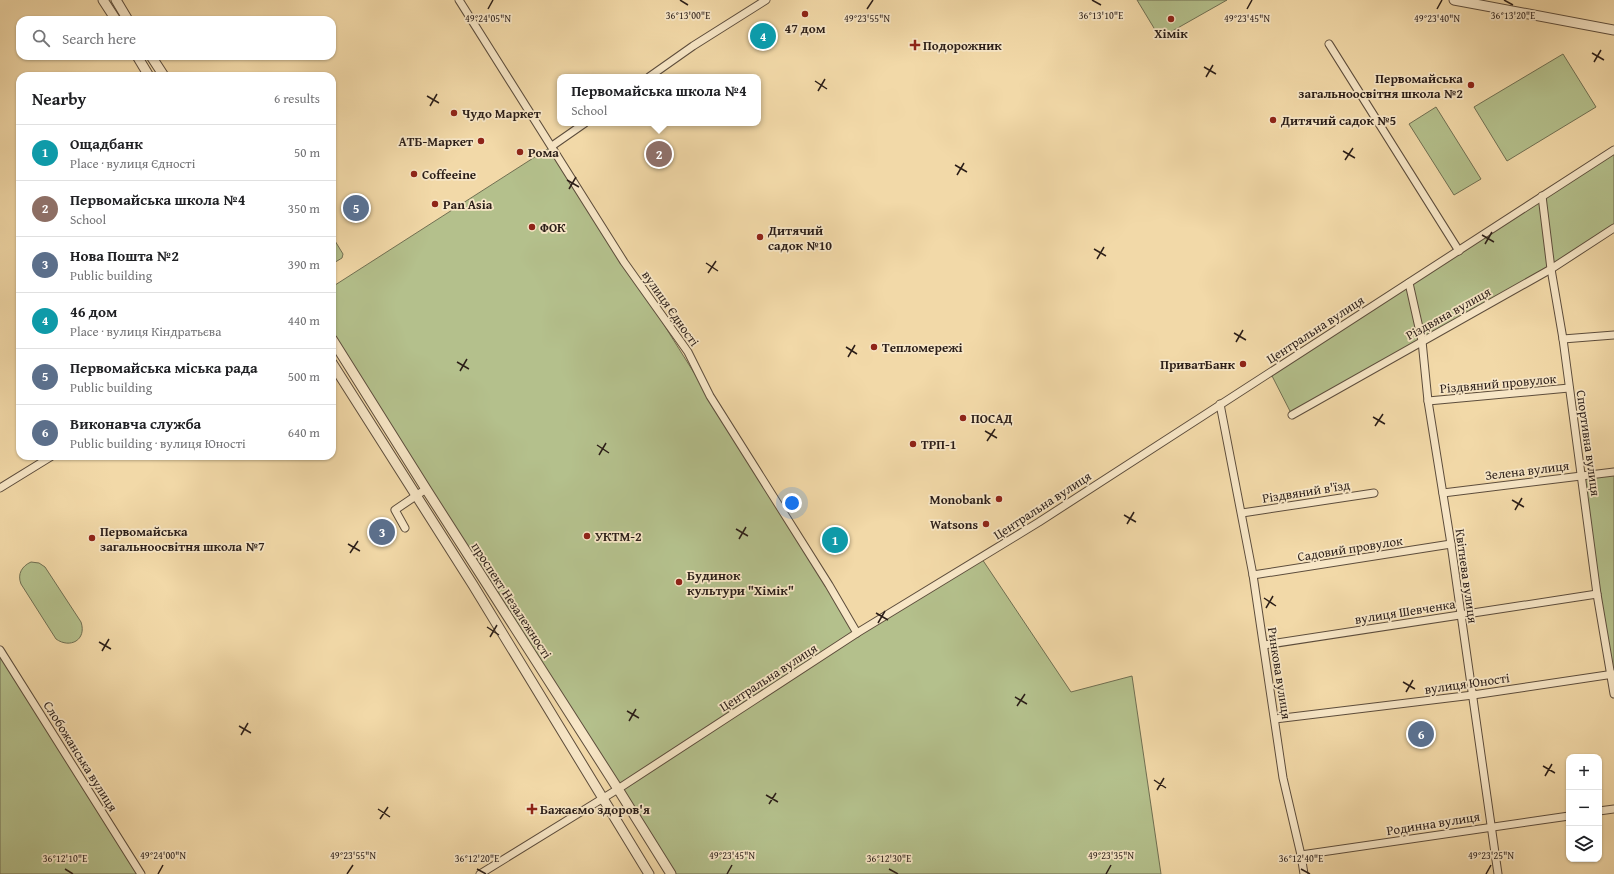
<!DOCTYPE html>
<html lang="en">
<head>
<meta charset="utf-8">
<style>
	:root { --surface:#fff; --page:#f6f6f6; --text:#202124; --muted:#757577; --line:#e0e0e0; --accent:#2563eb }
	body { margin:0; font-family:"Gentium Book Plus",serif; background:var(--page); color:var(--text) }
	.controls { position:absolute; right:12px; bottom:12px; display:grid; overflow:hidden; border-radius:8px; box-shadow:0 1px 3px #0004 }
	.controls button { width:36px; height:36px; display:grid; place-items:center; padding:0; border:0; border-bottom:1px solid var(--line); background:var(--surface); color:var(--text); font:20px sans-serif }
	.you { position:absolute; left:792px; top:503px; width:14px; height:14px; margin:-10px; border:3px solid #fff; border-radius:50%; background:#1a73e8; box-shadow:0 0 0 6px #1a73e833 }
	.badge { display:grid; place-items:center; width:26px; height:26px; border-radius:50%; background:var(--accent); color:#fff; font-size:13px; font-weight:700 }
	.pin { position:absolute; translate:-50% -50%; border:2px solid #fff; box-shadow:0 1px 4px #0006 }
	.popup { position:absolute; left:557px; top:74px; width:204px; height:52px; box-sizing:border-box; display:grid; place-content:center; border-radius:8px; background:var(--surface); filter:drop-shadow(0 1px 3px #0005); font-size:13px; white-space:nowrap; color:var(--muted) }
	.popup b { font-size:15px; color:var(--text) }
	.popup::after { content:''; position:absolute; left:50%; top:100%; margin-left:-8px; border:8px solid transparent; border-top-color:var(--surface) }
	.list { margin:0; padding:0; list-style:none }
	h2 { display:flex; justify-content:space-between; align-items:center; height:52px; margin:0; padding:0 16px; font-size:17px }
	h2 small { font-size:13px; font-weight:400; color:var(--muted) }
	.list li { display:grid; grid-template-columns:26px 1fr auto; gap:12px; align-items:center; box-sizing:border-box; height:56px; padding:0 16px; border-top:1px solid var(--line) }
	.list b { display:block; font-size:15px; white-space:nowrap }
	.list p { margin:0; font-size:13px; white-space:nowrap; color:var(--muted) }
	.list em { font-size:13px; font-style:normal; color:var(--muted) }
	.icon { flex:none; width:22px; height:22px; fill:none; stroke:currentColor; stroke-width:2; stroke-linecap:round; stroke-linejoin:round }
	.map { position:relative; flex:none; width:1614px; height:874px; overflow:hidden }
	.search { position:absolute; background:var(--surface); box-shadow:0 1px 3px #0004; left:16px; top:16px; width:320px; height:44px; display:flex; align-items:center; gap:10px; box-sizing:border-box; padding:0 14px; border-radius:12px; color:var(--muted); font-size:15px }
	.panel { position:absolute; background:var(--surface); box-shadow:0 1px 3px #0004; left:16px; top:72px; width:320px; height:388px; border-radius:12px }
	.map>svg:first-child { display:block }
	.green { fill:#b4c08c; stroke:#706f52 }
	.lines { fill:none; stroke-linecap:round; stroke-linejoin:round }
	.minor-casing { stroke:#5d4d3c; stroke-width:9 }
	.tertiary-casing { stroke:#5d4d3c; stroke-width:11 }
	.minor { stroke:#f7e6c6; stroke-width:7 }
	.tertiary { stroke:#f7e6c6; stroke-width:9 }
	.ticks { fill:none; stroke:#2b1e18; stroke-width:1.5 }
	.poi-dot { fill:#8f2418; stroke:#f7e6c6; stroke-width:1.5 }
	.labels { text-anchor:middle; stroke-width:3.5; stroke-linejoin:round; paint-order:stroke }
	.poi-label { font-size:13px; font-weight:bold; fill:#2b1e18; stroke:#f7e6c6; text-anchor:start }
	.street-label { font-size:13px; fill:#2b1e18; stroke:#f7e6c6 }
	.ticks-label { font-size:10px; text-anchor:middle; fill:#2b1e18; stroke:#f7e6c6; stroke-width:3.5; stroke-linejoin:round; paint-order:stroke }
</style>
</head>
<body>
<div class="map">
<svg width="1614" height="874" viewBox="0 0 1614 874">
	<rect width="100%" height="100%" fill="#f2d9a8"/>
	<filter id="stains"><feTurbulence type="fractalNoise" baseFrequency=".005" numOctaves="4"/><feColorMatrix values="0 0 0 0 .2 0 0 0 0 .09 0 0 0 0 .02 0 0 0 .5 -.17"/></filter>
	<radialGradient id="worn" r=".72"><stop offset=".6" stop-color="#630" stop-opacity="0"/><stop offset="1" stop-color="#630" stop-opacity=".3"/></radialGradient>
	<g class="green">
		<path d="M1137,0H1227L1160,38Z"/>
		<path d="M1563,54L1596,107L1507,161L1474,107Z"/>
		<path d="M1436,107L1481,179L1454,195L1409,124Z"/>
		<path d="M552,146L857,633L982,559L1071,692L1132,676L1161,874H674L332,339V287Z"/>
		<path d="M1614,150V228L1551,269L1292,415L1270,372Z"/>
		<path d="M332,236L343,254L342,258L332,264Z"/>
		<path d="M1614,472V674L1612,675L1582,476Z"/>
		<path d="M31,562L39,563L45,567L81,622C87,640 70,649 56,639L21,584C17,574 22,566 31,562Z"/>
		<path d="M0,650L141,874H0Z"/>
	</g>
	<g class="lines">
		<g class="minor-casing">
			<g id="minor">
				<path d="M459,0L624,262L688,352L710,396L829,585L857,633"/>
				<path d="M1329,44L1459,251"/>
				<path d="M649,77L693,46L766,0"/>
				<path d="M552,146L585,123"/>
				<path d="M1542,196L1551,269L1563,339L1597,594L1614,694"/>
				<path d="M1409,283L1422,341L1428,401L1451,544L1498,874"/>
				<path d="M1563,339L1614,335"/>
				<path d="M1428,401L1569,388"/>
				<path d="M1220,404L1253,575L1283,778L1301,855L1304,874"/>
				<path d="M1292,415L1551,269L1614,228"/>
				<path d="M0,488L52,456"/>
				<path d="M1443,493L1614,472"/>
				<path d="M1242,513L1374,493"/>
				<path d="M405,528L395,510L426,489"/>
				<path d="M1253,575L1451,544"/>
				<path d="M1264,645L1597,594"/>
				<path d="M0,650L141,874"/>
				<path d="M1275,719L1473,695L1614,674"/>
				<path d="M1599,811L1614,809"/>
				<path d="M1301,855L1569,816"/>
				<path d="M480,874L618,789L857,633L1039,522L1614,150"/>
			</g>
		</g>
		<g class="tertiary-casing">
			<g id="tertiary">
				<path d="M103,0L116,20"/>
				<path d="M116,0L128,20"/>
				<path d="M1454,0L1614,30"/>
				<path d="M137,56L149,76"/>
				<path d="M151,56L164,76"/>
				<path d="M332,339L426,489L618,789L671,874"/>
				<path d="M332,363L473,585L649,874"/>
			</g>
		</g>
		<use href="#minor" class="minor"/>
		<use href="#tertiary" class="tertiary"/>
	</g>
	<path class="ticks" d="M680,0L688,5M1092,0L1101,5M1504,0L1513,5M488,9L493,0M867,9L873,0M1247,9L1252,0M1437,9L1442,0M1592,53L1604,60M1594,62L1601,50M1204,67L1216,74M1206,77L1213,65M815,81L827,89M818,91L825,79M427,96L439,103M430,106L437,94M1343,151L1355,158M1345,160L1353,148M955,165L967,172M957,175L964,163M567,180L579,187M569,189L576,177M1482,235L1494,242M1485,244L1492,232M1094,249L1106,256M1097,259L1104,247M706,263L718,271M708,273L716,261M1234,333L1246,340M1236,342L1243,330M846,347L857,354M848,357L855,345M457,362L469,369M460,371L467,359M1373,417L1385,424M1375,426L1383,414M985,431L997,438M987,441L995,429M597,445L609,453M599,455L606,443M1512,500L1524,507M1515,510L1522,498M1124,515L1136,522M1127,524L1134,512M736,529L748,536M739,539L746,527M348,544L360,551M350,553L358,541M1264,598L1276,606M1266,608L1273,596M876,613L888,620M878,623L885,611M487,627L499,635M490,637L497,625M99,642L111,649M102,651L109,639M1403,682L1415,689M1406,692L1413,680M1015,697L1027,704M1017,706L1025,694M627,711L639,718M629,721L636,709M239,726L251,733M241,735L248,723M1543,766L1555,773M1545,776L1552,764M1154,780L1166,788M1157,790L1164,778M766,795L778,802M769,804L776,793M378,809L390,817M380,819L388,807M65,869L73,874M477,869L486,874M889,869L898,874M1301,869L1310,874M158,874L163,865M347,874L353,865M727,874L732,865M1106,874L1111,865M1486,874L1491,865"/>
	<g class="poi-dot">
		<circle cx="805" cy="14" r="4"/>
		<circle cx="1171" cy="19" r="4"/>
		<path d="M913 39h4v4h4v4h-4v4h-4v-4h-4v-4h4z"/>
		<circle cx="1471" cy="85" r="4"/>
		<circle cx="454" cy="113" r="4"/>
		<circle cx="1273" cy="120" r="4"/>
		<circle cx="481" cy="141" r="4"/>
		<circle cx="520" cy="152" r="4"/>
		<circle cx="414" cy="174" r="4"/>
		<circle cx="435" cy="204" r="4"/>
		<circle cx="532" cy="227" r="4"/>
		<circle cx="760" cy="237" r="4"/>
		<circle cx="874" cy="347" r="4"/>
		<circle cx="1243" cy="364" r="4"/>
		<circle cx="963" cy="418" r="4"/>
		<circle cx="913" cy="444" r="4"/>
		<circle cx="999" cy="499" r="4"/>
		<circle cx="986" cy="524" r="4"/>
		<circle cx="587" cy="536" r="4"/>
		<circle cx="92" cy="538" r="4"/>
		<circle cx="679" cy="582" r="4"/>
		<path d="M530 803h4v4h4v4h-4v4h-4v-4h-4v-4h4z"/>
	</g>
	<g class="labels">
		<g class="poi-label">
			<text x="805" y="33" text-anchor="middle">47 дом</text>
			<text x="1171" y="38" text-anchor="middle">Хімік</text>
			<text x="923" y="50">Подорожник</text>
			<text x="1463" y="83" text-anchor="end">Первомайська<tspan x="1463" dy="15">загальноосвітня школа №2</tspan></text>
			<text x="462" y="118">Чудо Маркет</text>
			<text x="1281" y="125">Дитячий садок №5</text>
			<text x="473" y="146" text-anchor="end">АТБ-Маркет</text>
			<text x="528" y="157">Рома</text>
			<text x="422" y="179">Coffeeine</text>
			<text x="443" y="209">Pan Asia</text>
			<text x="540" y="232">ФОК</text>
			<text x="768" y="235">Дитячий<tspan x="768" dy="15">садок №10</tspan></text>
			<text x="882" y="352">Тепломережі</text>
			<text x="1235" y="369" text-anchor="end">ПриватБанк</text>
			<text x="971" y="423">ПОСАД</text>
			<text x="921" y="449">ТРП-1</text>
			<text x="991" y="504" text-anchor="end">Monobank</text>
			<text x="978" y="529" text-anchor="end">Watsons</text>
			<text x="100" y="536">Первомайська<tspan x="100" dy="15">загальноосвітня школа №7</tspan></text>
			<text x="595" y="541">УКТМ-2</text>
			<text x="687" y="580">Будинок<tspan x="687" dy="15">культури "Хімік"</tspan></text>
			<text x="540" y="814">Бажаємо здоров'я</text>
		</g>
		<g class="street-label">
			<text transform="translate(671 308) rotate(55)" y="5">вулиця Єдності</text>
			<text transform="translate(1448 313) rotate(-29)" y="5">Різдвяна вулиця</text>
			<text transform="translate(1315 329) rotate(-33)" y="5">Центральна вулиця</text>
			<text transform="translate(1498 383) rotate(-5)" y="5">Різдвяний провулок</text>
			<text transform="translate(1589 443) rotate(82)" y="5">Спортивна вулиця</text>
			<text transform="translate(1527 470) rotate(-7)" y="5">Зелена вулиця</text>
			<text transform="translate(1306 491) rotate(-9)" y="5">Різдвяний в'їзд</text>
			<text transform="translate(1042 505) rotate(-33)" y="5">Центральна вулиця</text>
			<text transform="translate(1350 548) rotate(-9)" y="5">Садовий провулок</text>
			<text transform="translate(1467 576) rotate(82)" y="5">Квітнева вулиця</text>
			<text transform="translate(512 600) rotate(57)" y="5">проспект Незалежності</text>
			<text transform="translate(1405 611) rotate(-9)" y="5">вулиця Шевченка</text>
			<text transform="translate(1280 673) rotate(81)" y="5">Ринкова вулиця</text>
			<text transform="translate(768 677) rotate(-33)" y="5">Центральна вулиця</text>
			<text transform="translate(1467 683) rotate(-8)" y="5">вулиця Юності</text>
			<text transform="translate(81 756) rotate(58)" y="5">Слобожанська вулиця</text>
			<text transform="translate(1433 823) rotate(-9)" y="5">Родинна вулиця</text>
		</g>
	</g>
	<g class="ticks-label">
		<text x="1513" y="19">36°13'20"E</text>
		<text x="1101" y="19">36°13'10"E</text>
		<text x="688" y="19">36°13'00"E</text>
		<text x="488" y="22">49°24'05"N</text>
		<text x="867" y="22">49°23'55"N</text>
		<text x="1247" y="22">49°23'45"N</text>
		<text x="1437" y="22">49°23'40"N</text>
		<text x="163" y="859">49°24'00"N</text>
		<text x="353" y="859">49°23'55"N</text>
		<text x="732" y="859">49°23'45"N</text>
		<text x="1111" y="859">49°23'35"N</text>
		<text x="1491" y="859">49°23'25"N</text>
		<text x="65" y="862">36°12'10"E</text>
		<text x="477" y="862">36°12'20"E</text>
		<text x="889" y="862">36°12'30"E</text>
		<text x="1301" y="862">36°12'40"E</text>
	</g>
	<rect width="100%" height="100%" filter="url(#stains)"/>
	<rect width="100%" height="100%" fill="url(#worn)"/>
</svg>
<div class="controls">
<button>+</button>
<button>−</button>
<button><svg class="icon" aria-label="layers" viewBox="0 0 24 24"><path d="M12 4l9 5-9 5-9-5zM3 14l9 5 9-5"/></svg></button>
</div>
<div class="you"></div>
<div class="pin badge" style="left:835px;top:540px;background:#0f9aa8">1</div>
<div class="pin badge" style="left:659px;top:154px;background:#8d6e63">2</div>
<div class="popup"><b>Первомайська школа №4</b>School</div>
<div class="pin badge" style="left:382px;top:532px;background:#5c6f8a">3</div>
<div class="pin badge" style="left:763px;top:36px;background:#0f9aa8">4</div>
<div class="pin badge" style="left:356px;top:208px;background:#5c6f8a">5</div>
<div class="pin badge" style="left:1421px;top:734px;background:#5c6f8a">6</div>
<div class="search"><svg class="icon" aria-label="search" viewBox="0 0 24 24"><circle cx="10" cy="10" r="6"/><path d="M15 15l6 6"/></svg>Search here</div>
<section class="panel">
<h2>Nearby<small>6 results</small></h2>
<ul class="list">
<li><span class="badge" style="background:#0f9aa8">1</span><div><b>Ощадбанк</b><p>Place · вулиця Єдності</p></div><em>50 m</em></li>
<li><span class="badge" style="background:#8d6e63">2</span><div><b>Первомайська школа №4</b><p>School</p></div><em>350 m</em></li>
<li><span class="badge" style="background:#5c6f8a">3</span><div><b>Нова Пошта №2</b><p>Public building</p></div><em>390 m</em></li>
<li><span class="badge" style="background:#0f9aa8">4</span><div><b>46 дом</b><p>Place · вулиця Кіндратьєва</p></div><em>440 m</em></li>
<li><span class="badge" style="background:#5c6f8a">5</span><div><b>Первомайська мiська рада</b><p>Public building</p></div><em>500 m</em></li>
<li><span class="badge" style="background:#5c6f8a">6</span><div><b>Виконавча служба</b><p>Public building · вулиця Юності</p></div><em>640 m</em></li>
</ul>
</section>
</div>
</body>
</html>
